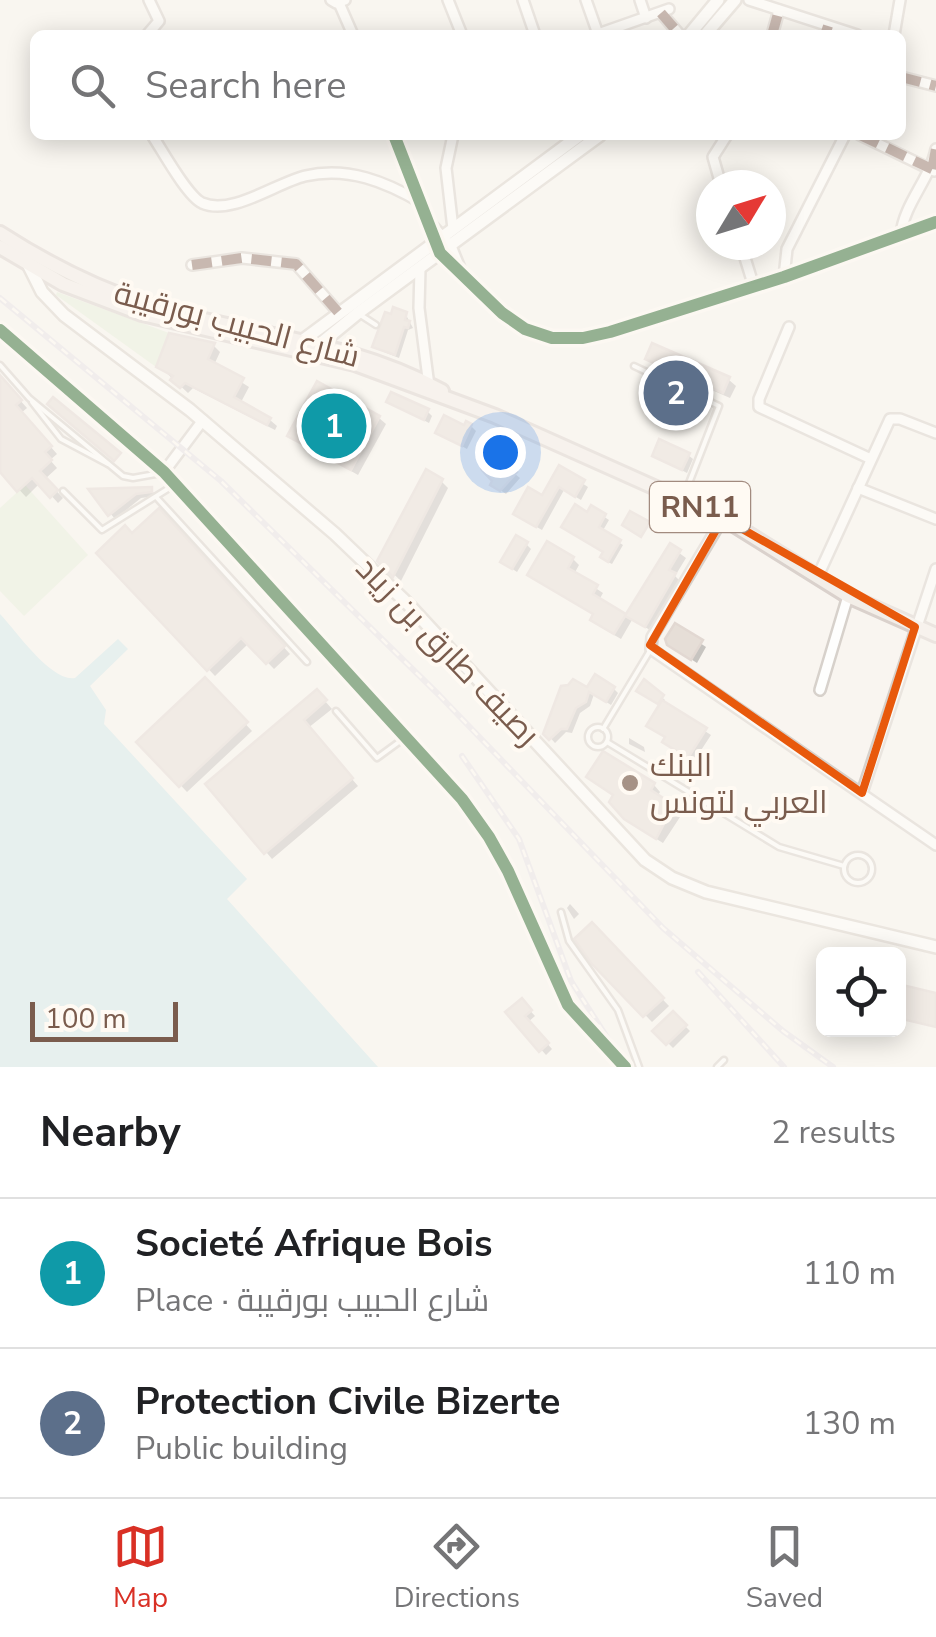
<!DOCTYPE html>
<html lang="en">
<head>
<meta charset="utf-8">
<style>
	:root { --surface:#fff; --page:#f6f6f6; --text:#202124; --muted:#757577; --line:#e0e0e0; --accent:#d93025 }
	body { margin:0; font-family:"Nunito Sans",Cairo,sans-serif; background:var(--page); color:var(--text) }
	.controls { position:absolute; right:30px; bottom:30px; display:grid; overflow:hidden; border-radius:15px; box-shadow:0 5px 25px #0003 }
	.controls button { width:90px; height:90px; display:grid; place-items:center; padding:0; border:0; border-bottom:2px solid var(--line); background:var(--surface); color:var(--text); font:50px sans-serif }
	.compass { position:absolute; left:696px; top:170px; width:90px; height:90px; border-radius:50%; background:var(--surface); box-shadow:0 5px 25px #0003; rotate:52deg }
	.scale { position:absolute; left:30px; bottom:25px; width:148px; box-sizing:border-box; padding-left:10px; border:5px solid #7a5c4d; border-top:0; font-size:28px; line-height:35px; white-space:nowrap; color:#7a5c4d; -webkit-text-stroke:8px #fffaf3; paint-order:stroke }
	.you { position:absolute; left:500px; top:452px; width:35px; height:35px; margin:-25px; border:8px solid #fff; border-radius:50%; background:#1a73e8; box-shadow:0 0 0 15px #1a73e833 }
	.badge { display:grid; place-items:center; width:65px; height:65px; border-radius:50%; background:var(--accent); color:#fff; font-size:32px; font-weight:700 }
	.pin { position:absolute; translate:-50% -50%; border:5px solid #fff; box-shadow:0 2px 10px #0006 }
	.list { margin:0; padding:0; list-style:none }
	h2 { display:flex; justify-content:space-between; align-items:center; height:130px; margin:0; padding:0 40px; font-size:42px }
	h2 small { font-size:32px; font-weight:400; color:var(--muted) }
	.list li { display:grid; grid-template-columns:65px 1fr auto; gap:30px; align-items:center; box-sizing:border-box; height:150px; padding:0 40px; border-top:2px solid var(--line) }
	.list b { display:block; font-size:38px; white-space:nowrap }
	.list p { margin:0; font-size:32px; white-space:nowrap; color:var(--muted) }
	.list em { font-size:32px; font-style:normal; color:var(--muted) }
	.icon { flex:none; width:55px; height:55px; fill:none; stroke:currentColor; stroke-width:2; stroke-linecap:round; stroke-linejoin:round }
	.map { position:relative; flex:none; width:936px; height:1067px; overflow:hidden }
	.search { position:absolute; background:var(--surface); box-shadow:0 5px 25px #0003; left:30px; right:30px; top:30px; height:110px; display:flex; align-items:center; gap:25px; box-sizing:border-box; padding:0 35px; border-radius:15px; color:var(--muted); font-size:38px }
	.sheet { height:430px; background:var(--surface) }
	nav { display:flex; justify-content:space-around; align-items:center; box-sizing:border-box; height:140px; border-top:2px solid var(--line); background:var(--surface); font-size:28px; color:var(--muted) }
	nav a { display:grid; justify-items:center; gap:5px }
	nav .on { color:var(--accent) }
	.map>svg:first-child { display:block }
	.green { fill:#e7f0db }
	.water { fill:#d0e8ea }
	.shadow { fill:#0003 }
	.building { fill:#e6ded7; stroke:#e2d8d2; stroke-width:2.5 }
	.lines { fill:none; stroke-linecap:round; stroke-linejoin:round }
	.lane-casing { stroke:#d7d1cb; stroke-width:9 }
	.street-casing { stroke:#d7d1cb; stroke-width:14 }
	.secondary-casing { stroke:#d9d2cb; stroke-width:16 }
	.primary-casing { stroke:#dad1cc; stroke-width:18 }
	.lane { stroke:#fefefd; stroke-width:4 }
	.street { stroke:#fefefd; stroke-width:9 }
	.secondary { stroke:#fefefd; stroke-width:11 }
	.primary { stroke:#f3eee8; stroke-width:12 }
	.rail-casing { stroke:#e6e3e7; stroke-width:6 }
	.rail { stroke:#fffaf3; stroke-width:2.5; stroke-dasharray:8; stroke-linecap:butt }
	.quiet { stroke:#8d6e63; stroke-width:10; stroke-dasharray:20 10; stroke-linecap:butt }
	.cycleway-casing { stroke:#fffaf3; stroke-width:19 }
	.cycleway { stroke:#1b5e20; stroke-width:12 }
	.marked { fill:none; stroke:#e8590c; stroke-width:8; stroke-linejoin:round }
	.poi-dot { fill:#a69286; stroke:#fffaf3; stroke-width:4 }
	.labels { text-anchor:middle; stroke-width:8; stroke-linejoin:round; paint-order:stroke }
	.shield { fill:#fffaf3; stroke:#a28b7f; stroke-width:2.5 }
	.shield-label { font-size:30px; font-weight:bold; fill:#7a5c4d }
	.street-label { font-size:32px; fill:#7a5c4d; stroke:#fffaf3 }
	.poi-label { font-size:32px; fill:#7a5c4d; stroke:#fffaf3; text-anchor:start }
</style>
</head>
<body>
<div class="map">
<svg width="936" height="1067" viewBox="0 0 936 1067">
	<rect width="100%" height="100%" fill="#f9f5f0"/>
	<g class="green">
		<path d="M57,292L169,333L156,367L56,295Z"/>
		<path d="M25,485L88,555L24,616L0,591V508Z"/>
	</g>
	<path class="water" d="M0,614C17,632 51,682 75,678L118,639L128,649L90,686L106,710L104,724L247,879L227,899L378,1067H0Z"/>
	<g class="shadow">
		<path d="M406,315L413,328L408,330L399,358L379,350L375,346Z"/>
		<path d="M213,345L220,352L214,365L249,387L240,404L270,420L277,426L275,430L193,388L188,393L159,366Z"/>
		<path d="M648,358L729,380L736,386L730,398L655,365Z"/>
		<path d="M0,378L27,408L21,413L57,454L50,460L57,468L45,479L63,498L58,503L40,483L26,497L0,469Z"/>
		<path d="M668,397L680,403L672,422L661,415Z"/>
		<path d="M389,402L427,411L432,416L429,423Z"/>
		<path d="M379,418L386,424L358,475L290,436Z"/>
		<path d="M471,426L476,431L467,449L438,433Z"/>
		<path d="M688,455L693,459L687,473L655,456Z"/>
		<path d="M560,469L588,487L581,500L564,490L542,530L521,518L543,498Z"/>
		<path d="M515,474L520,478L506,494L493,485Z"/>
		<path d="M441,481L448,488L401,581L380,561Z"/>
		<path d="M151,489L156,496L141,498L115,519L92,491Z"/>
		<path d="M592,509L609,520L602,532L623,545L612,564L606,561L588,515Z"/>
		<path d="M159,512L290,654L274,669L249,643L215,676L99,553L132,536Z"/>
		<path d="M687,517L703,525L704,531L688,523Z"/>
		<path d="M526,544L531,549L517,572L508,566Z"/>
		<path d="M671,547L686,558L675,576L680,581L652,631L632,620L621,639L599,626L593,619L596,616L530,575L573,559L579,565L574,574L603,593L599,600L627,617Z"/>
		<path d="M676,627L706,647L697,663L675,649Z"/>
		<path d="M205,681L252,731L187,792L140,742Z"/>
		<path d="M645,683L665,700L663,704L711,735L694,761L670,746L667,738L654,730L662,705L642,693Z"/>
		<path d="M614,689L618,693L611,705L594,694L590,706L580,713L572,733L566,732L555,743L546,733L587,691Z"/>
		<path d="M317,692L332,709L308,728L358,786L272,859L209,784Z"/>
		<path d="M629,738L644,747L645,752L629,744Z"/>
		<path d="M604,755L654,785L660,792L657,797L678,812L680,817L663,843L634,825L616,796Z"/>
		<path d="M570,904L579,914L574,919L567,908Z"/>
		<path d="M592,926L669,1006L652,1022L593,961Z"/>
		<path d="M522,1002L535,1016L528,1022L552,1049L546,1055L509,1013Z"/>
		<path d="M673,1014L690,1031L673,1048L656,1031Z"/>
	</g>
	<g class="building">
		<path d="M393,307L407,312L405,320L410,321L408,328L404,327L395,355L372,347L385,312L391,314Z"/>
		<path d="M169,333L215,343L208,359L244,378L234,397L271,418L267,425L185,383L180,388L170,380L173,376L156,367Z"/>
		<path d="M652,343L730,377L723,393L645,359Z"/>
		<path d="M0,375L22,400L16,405L52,446L45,452L52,460L40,471L58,490L50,498L32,478L17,492L0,472Z"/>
		<path d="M317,381L380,416L351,470L287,436Z"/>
		<path d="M391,392L429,409L424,420L386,402Z"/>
		<path d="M53,397L121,453L114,461L47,404Z"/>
		<path d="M444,415L464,425L466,421L472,424L462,446L435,433Z"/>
		<path d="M659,439L690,453L682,470L652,456Z"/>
		<path d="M493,451L497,458L517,472L500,491L490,485L492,481L482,470L477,457Z"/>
		<path d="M559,465L585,480L575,497L559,487L536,527L513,514L528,487L542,495Z"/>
		<path d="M426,469L443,479L393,577L377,561Z"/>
		<path d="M152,487V492L136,494L108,516L88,489Z"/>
		<path d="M575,504L587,512L591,505L606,514L599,527L621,540L608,562L600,557L603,552L561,527Z"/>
		<path d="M159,508L285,646L266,664L241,638L207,671L96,553L125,525L132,533Z"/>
		<path d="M630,511L650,522L641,537L622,525Z"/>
		<path d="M516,535L528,542L512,569L500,562Z"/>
		<path d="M547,541L574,557L568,568L598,585L593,594L626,614L670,543L681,550L669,570L676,573L645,627L625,616L614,634L590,620L593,614L527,575Z"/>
		<path d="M675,623L703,640L691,660L667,645L665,639Z"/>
		<path d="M595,674L615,687L606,702L589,692L586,702L576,708L567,729H561L549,740L543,734L561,686L568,685L573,679L587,687Z"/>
		<path d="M205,677L248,722L179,787L136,742Z"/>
		<path d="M644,679L664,695L658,704L636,691Z"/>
		<path d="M317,689L327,700L304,720L353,778L264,854L205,784Z"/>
		<path d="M662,700L707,728L688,758L662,742L665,737L646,726Z"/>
		<path d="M603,751L655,783L651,790L674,805L656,839L624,819L609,802L613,795L586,777Z"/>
		<path d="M592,922L664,998L643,1017L591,963L574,939Z"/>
		<path d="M898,984L936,993V1027L898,1018Z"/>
		<path d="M522,998L532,1010L525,1016L549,1043L539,1052L505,1012Z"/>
		<path d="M673,1011L687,1025L666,1045L652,1031Z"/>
	</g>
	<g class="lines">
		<g class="lane-casing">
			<g id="lane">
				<path d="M359,314L376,325"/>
				<path d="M0,365L29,398L123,476L133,478L161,473"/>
				<path d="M634,366L719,406L684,496"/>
				<path d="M32,402L61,439L108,464"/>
				<path d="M63,491L102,530L174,485"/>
				<path d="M157,498L307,662"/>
				<path d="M336,711L377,758L403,739"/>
				<circle cx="598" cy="737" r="10"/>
				<path d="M603,729L651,649"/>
				<path d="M607,742L779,847L844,866"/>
				<circle cx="858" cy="869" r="14"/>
				<path d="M561,912L569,941L618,1010L639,1067"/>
				<path d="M717,1067L724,1060"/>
			</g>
		</g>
		<g class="street-casing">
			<g id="street">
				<path d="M331,0L336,3L345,0"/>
				<path d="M448,0L462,35"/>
				<path d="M523,0L535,35"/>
				<path d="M586,0L598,34"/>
				<path d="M640,0L646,18"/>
				<path d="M749,0L857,35"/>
				<path d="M339,3L353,35"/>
				<path d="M661,13L680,35"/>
				<path d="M147,35L159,21L149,0"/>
				<path d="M595,35L669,9"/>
				<path d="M772,35L779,10"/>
				<path d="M894,35L900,0"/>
				<path d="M901,77L936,86"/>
				<path d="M152,135C162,150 187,196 202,203C232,216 276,183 305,176C348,166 386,182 422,203"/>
				<path d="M394,135L440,253L502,313L525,329L552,338H583L610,332L784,277L936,222"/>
				<path d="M860,135L934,171"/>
				<path d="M721,185L713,157L727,135"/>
				<path d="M430,223L451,246L462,273"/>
				<path d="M453,229L446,168L453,135"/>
				<path d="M901,234C904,204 930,179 936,149"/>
				<path d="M741,245L754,287"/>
				<path d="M192,265L242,258L296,264L338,312"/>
				<path d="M420,268L419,308L429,386"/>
				<path d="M784,277L787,249L845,135"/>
				<path d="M789,327L759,399V407L871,459"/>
				<path d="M0,330L164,472L462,799L489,837L508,871L568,1005L625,1067"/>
				<path d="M164,472L203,420"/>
				<path d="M858,488L936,519"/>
				<path d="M723,518L652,637L651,649L936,845"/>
				<path d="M817,578L890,419H900L936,433"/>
				<path d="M820,690L848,596"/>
				<path d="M862,793L936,569"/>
			</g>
		</g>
		<g class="secondary-casing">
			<g id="secondary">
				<path d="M689,35L718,0"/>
				<path d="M705,35L735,0"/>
				<path d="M26,260L42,292L64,315L190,410L335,534L407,603L645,860L672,878L706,892L936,947"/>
				<path d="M298,344L580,135"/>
				<path d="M314,349L358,313L600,135"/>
			</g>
		</g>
		<g class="primary-casing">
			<g id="primary">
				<path d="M0,233C45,262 91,286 143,303C244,336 345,338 442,391"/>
				<path d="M0,247L63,284L142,314L355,364L495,416L723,518L848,596L936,635"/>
			</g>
		</g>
		<use href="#lane" class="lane"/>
		<use href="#street" class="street"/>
		<use href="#secondary" class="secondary"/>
		<use href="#primary" class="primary"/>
		<g class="rail-casing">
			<g id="rail">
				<path d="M0,298L221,481L439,695L663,928L783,1031L833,1067"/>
				<path d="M462,756L519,839L571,981L626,1067"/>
				<path d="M698,972L784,1067"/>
			</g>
		</g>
		<use href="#rail" class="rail"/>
		<g class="quiet">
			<path d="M661,13L680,35"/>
			<path d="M772,35L779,10"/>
			<path d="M825,35L828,26"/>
			<path d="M901,77L936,86"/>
			<path d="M860,135L936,171"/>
			<path d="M932,169L936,149"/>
			<path d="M192,265L242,258L296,264L338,312"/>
		</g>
		<g class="cycleway-casing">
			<g id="cycleway">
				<path d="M394,135L440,253L502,313L525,329L552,338H583L610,332L784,277L936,222"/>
				<path d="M0,330L164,472L462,799L489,837L508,871L568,1005L625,1067"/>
			</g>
		</g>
		<use href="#cycleway" class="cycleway"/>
	</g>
	<path d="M0 0H936V1067H0ZM723,518L915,627L862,793L650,645Z" fill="#f9f5f0" fill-opacity=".55" fill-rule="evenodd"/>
	<path class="marked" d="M723,518L915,627L862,793L650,645Z"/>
	<circle class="poi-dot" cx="630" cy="783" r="10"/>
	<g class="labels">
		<rect class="shield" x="650" y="482" width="100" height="50" rx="8"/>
		<g class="shield-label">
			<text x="700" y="517">RN11</text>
		</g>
		<g class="street-label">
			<text transform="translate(237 324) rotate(15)" y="11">شارع الحبيب بورقيبة</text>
			<text transform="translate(448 651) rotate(46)" y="11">رصيف طارق بن زياد</text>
		</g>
		<g class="poi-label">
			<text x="650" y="776">البنك<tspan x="650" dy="37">العربي لتونس</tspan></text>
		</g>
	</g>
</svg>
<div class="controls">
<button><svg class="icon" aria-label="locate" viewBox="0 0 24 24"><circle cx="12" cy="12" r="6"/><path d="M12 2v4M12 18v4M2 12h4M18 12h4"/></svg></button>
</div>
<svg class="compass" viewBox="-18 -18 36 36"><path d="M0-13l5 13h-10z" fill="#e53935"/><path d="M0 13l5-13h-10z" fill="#757577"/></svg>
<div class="scale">100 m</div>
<div class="you"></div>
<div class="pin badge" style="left:334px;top:426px;background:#0f9aa8">1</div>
<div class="pin badge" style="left:676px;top:393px;background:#5c6f8a">2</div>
<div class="search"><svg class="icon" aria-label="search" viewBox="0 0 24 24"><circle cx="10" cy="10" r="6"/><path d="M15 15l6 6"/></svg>Search here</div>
</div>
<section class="sheet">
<h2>Nearby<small>2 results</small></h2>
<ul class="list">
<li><span class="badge" style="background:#0f9aa8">1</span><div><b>Societé Afrique Bois</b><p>Place · شارع الحبيب بورقيبة</p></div><em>110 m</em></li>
<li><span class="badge" style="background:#5c6f8a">2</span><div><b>Protection Civile Bizerte</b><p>Public building</p></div><em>130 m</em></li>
</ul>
</section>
<nav>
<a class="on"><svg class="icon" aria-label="map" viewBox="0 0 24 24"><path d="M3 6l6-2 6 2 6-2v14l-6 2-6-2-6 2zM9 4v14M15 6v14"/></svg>Map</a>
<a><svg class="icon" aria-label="directions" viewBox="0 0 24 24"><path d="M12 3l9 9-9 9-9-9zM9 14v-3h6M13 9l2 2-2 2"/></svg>Directions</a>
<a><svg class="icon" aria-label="saved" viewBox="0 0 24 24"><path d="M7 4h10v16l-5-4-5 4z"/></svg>Saved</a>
</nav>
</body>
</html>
